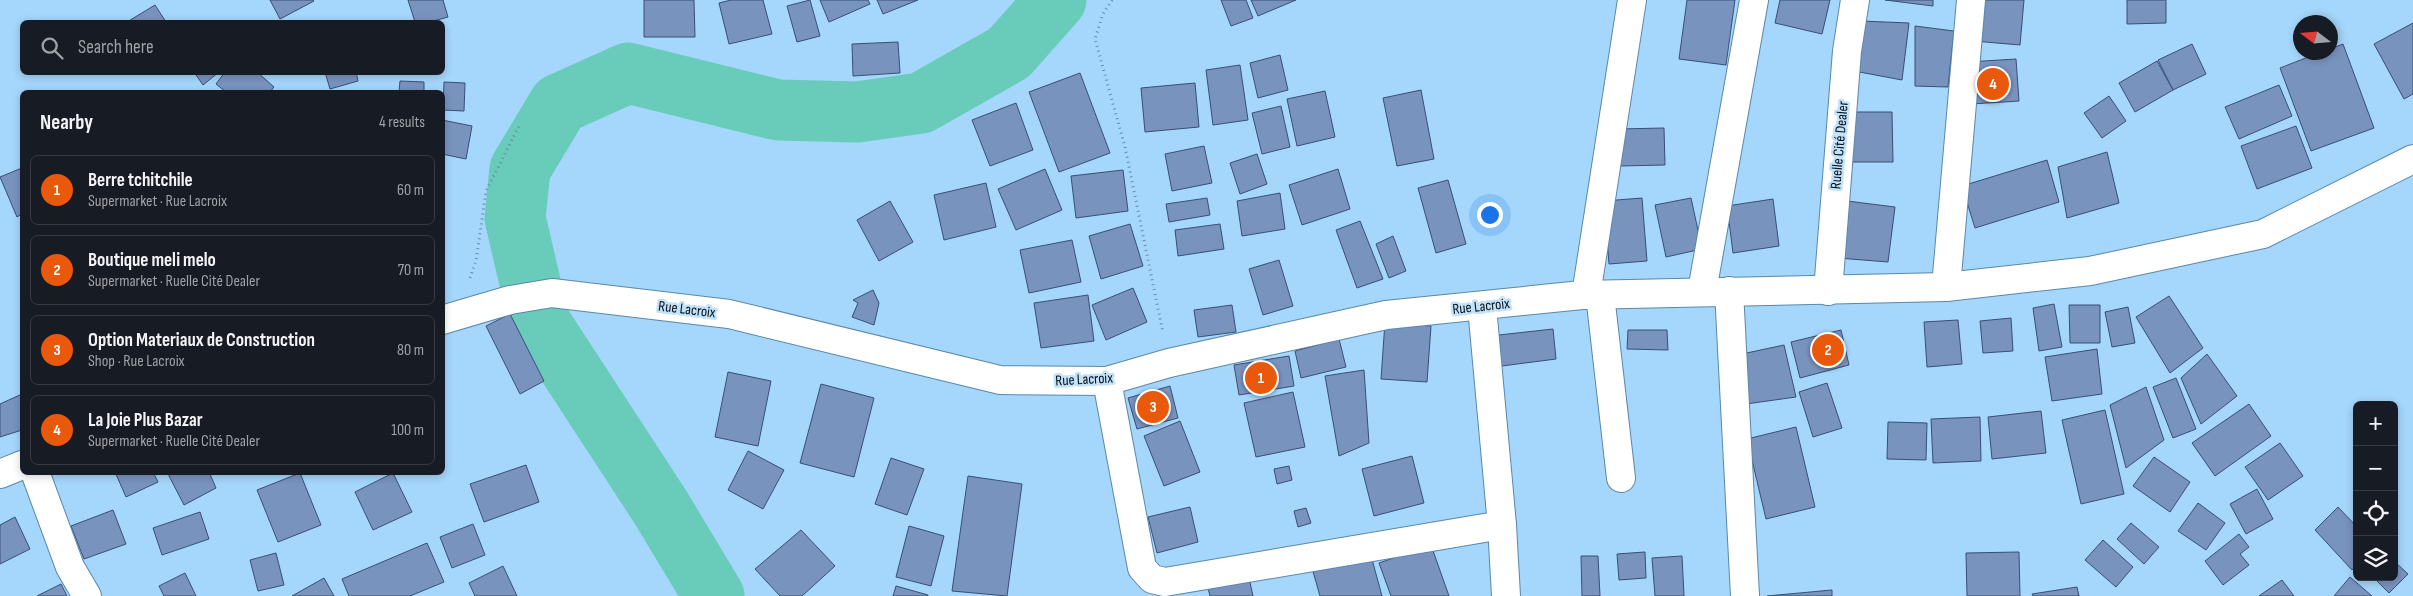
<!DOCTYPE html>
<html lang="en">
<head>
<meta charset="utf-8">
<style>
	:root { --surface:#171b24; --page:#20242c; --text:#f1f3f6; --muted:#9ea1a6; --line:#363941; --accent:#ea580c }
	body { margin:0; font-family:"Sofia Sans Condensed",sans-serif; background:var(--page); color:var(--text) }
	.controls { position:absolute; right:15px; bottom:15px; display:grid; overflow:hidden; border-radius:8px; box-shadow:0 2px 8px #0003 }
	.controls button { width:45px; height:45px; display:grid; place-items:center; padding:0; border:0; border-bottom:1px solid var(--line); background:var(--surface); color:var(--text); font:25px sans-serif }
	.compass { position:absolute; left:2293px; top:15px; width:45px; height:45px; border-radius:50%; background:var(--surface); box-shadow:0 2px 8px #0003; rotate:286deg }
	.you { position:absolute; left:1489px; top:214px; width:18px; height:18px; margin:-12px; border:4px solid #fff; border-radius:50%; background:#1a73e8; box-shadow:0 0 0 8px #1a73e833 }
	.badge { display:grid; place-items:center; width:32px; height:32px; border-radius:50%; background:var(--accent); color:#fff; font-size:16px; font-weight:700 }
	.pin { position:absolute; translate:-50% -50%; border:2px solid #fff; box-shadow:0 1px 5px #0006 }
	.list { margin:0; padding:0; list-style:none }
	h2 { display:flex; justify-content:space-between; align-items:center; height:65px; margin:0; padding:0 20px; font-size:21px }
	h2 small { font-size:16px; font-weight:400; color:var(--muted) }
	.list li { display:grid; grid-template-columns:32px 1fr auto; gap:15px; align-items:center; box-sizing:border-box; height:70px; margin:0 10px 10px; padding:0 10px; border:1px solid var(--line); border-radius:8px }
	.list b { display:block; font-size:19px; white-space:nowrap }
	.list p { margin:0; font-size:16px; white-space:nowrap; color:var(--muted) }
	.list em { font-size:16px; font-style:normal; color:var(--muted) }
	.icon { flex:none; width:28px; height:28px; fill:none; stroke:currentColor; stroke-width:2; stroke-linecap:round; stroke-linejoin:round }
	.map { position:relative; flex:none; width:2413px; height:596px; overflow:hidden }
	.search { position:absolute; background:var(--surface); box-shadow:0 2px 8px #0003; left:20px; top:20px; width:425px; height:55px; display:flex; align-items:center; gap:12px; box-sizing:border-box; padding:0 18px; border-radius:8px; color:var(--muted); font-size:19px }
	.panel { position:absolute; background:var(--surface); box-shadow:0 2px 8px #0003; left:20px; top:90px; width:425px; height:385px; border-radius:8px }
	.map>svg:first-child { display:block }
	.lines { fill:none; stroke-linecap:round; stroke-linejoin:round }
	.river { stroke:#69ccba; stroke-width:61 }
	.building { fill:#7993bf; stroke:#384f77 }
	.minor-casing { stroke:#5988aa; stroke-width:30 }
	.path { stroke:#688da8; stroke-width:3; stroke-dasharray:1 4; stroke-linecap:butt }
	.minor { stroke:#fff; stroke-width:28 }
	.labels { text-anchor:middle; stroke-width:5; stroke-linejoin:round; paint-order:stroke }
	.street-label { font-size:15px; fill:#000f1b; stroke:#c3e1f7 }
</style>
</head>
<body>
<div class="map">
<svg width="2413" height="596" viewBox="0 0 2413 596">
	<rect width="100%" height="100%" fill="#a5d6fb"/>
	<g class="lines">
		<path class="river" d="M714,596L661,508L539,321L515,218L520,169L559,104L628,73L778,110L857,112L921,103L1009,53L1056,0"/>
	</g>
	<g class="building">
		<path d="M270,0H313L314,1L280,19Z"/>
		<path d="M408,0H443L448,17L430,22H415Z"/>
		<path d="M644,0H694L695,37H644Z"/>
		<path d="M731,0H763L772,34L729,44L719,3Z"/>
		<path d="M810,0L820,36L797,42L787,6Z"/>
		<path d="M820,0H868L870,4L829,22Z"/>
		<path d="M877,0H918L883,14Z"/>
		<path d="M1221,0H1246L1253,18L1231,26Z"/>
		<path d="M1251,0H1296L1258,16Z"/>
		<path d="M1687,0H1735L1726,65L1679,59Z"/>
		<path d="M1780,0H1830L1822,34L1775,23Z"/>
		<path d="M1885,0H1933V6Z"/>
		<path d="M1977,0H2024L2020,45L1974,41Z"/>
		<path d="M2127,0H2166V23L2127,24Z"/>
		<path d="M155,5L166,22H127Z"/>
		<path d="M1861,21L1909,23L1902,80L1854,71Z"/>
		<path d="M2413,23V94L2404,99L2374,44Z"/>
		<path d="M1915,26L1954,31L1948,87L1915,86Z"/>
		<path d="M898,42L900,73L853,76L852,44Z"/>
		<path d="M2192,44L2206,74L2173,90L2158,60Z"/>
		<path d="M2343,44L2374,128L2311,151L2280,68L2321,52H2330V49Z"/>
		<path d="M1280,55L1288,90L1258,98L1250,63Z"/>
		<path d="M2016,59L2019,101L1971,104L1968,62Z"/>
		<path d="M2157,61L2173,90L2135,112L2119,83Z"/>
		<path d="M1240,65L1248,120L1213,125L1206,70Z"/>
		<path d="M194,72H219L203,85Z"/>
		<path d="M225,72H257L274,87L270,92H226L216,84Z"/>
		<path d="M325,72H356L358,81L330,89Z"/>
		<path d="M1080,73L1110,153L1059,172L1029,92Z"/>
		<path d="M400,81L424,82V92H399Z"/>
		<path d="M444,82L465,83L464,111L443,110Z"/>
		<path d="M1195,83L1199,127L1145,132L1141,88Z"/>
		<path d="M2279,85L2292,116L2239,139L2225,107Z"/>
		<path d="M1421,90L1434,159L1397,166L1383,98Z"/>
		<path d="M1325,91L1335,137L1297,146L1287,99Z"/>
		<path d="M2109,96L2126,121L2102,138L2084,113Z"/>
		<path d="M1016,103L1033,150L990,166L972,120Z"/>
		<path d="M1281,106L1290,147L1262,154L1252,113Z"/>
		<path d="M1850,112H1892L1893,162H1850Z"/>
		<path d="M442,120L472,126L466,159L442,154Z"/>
		<path d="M2296,126L2312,168L2257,189L2241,146Z"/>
		<path d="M1664,128L1665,165L1619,166V129Z"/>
		<path d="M1204,146L1212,183L1172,191L1165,154Z"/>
		<path d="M2107,152L2119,203L2067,218L2058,167Z"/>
		<path d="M1257,154L1267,184L1240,194L1230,163Z"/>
		<path d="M2047,160L2059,202L1975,228L1962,186Z"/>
		<path d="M22,168V214L17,217L0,177Z"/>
		<path d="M1045,169L1062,210L1016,230L998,189Z"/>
		<path d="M1338,169L1350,209L1302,225L1289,185Z"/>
		<path d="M1123,170L1128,211L1076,218L1071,176Z"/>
		<path d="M1448,180L1466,244L1436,253L1418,188Z"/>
		<path d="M986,183L996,227L944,240L934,195Z"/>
		<path d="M1280,193L1285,229L1242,236L1237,201Z"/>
		<path d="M1207,198L1210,215L1169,222L1166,204Z"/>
		<path d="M1642,198L1647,261L1609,264L1604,201Z"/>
		<path d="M1691,198L1702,249L1666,257L1655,205Z"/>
		<path d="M1773,199L1779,246L1733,253L1727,206Z"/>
		<path d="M890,201L913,242L879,261L857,220Z"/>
		<path d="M1847,201L1895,207L1888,262L1838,258Z"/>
		<path d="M1360,221L1383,279L1357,288L1336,230Z"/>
		<path d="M1130,224L1143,266L1101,279L1089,236Z"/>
		<path d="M1220,224L1224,249L1178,256L1175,230Z"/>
		<path d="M1393,236L1406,271L1389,278L1376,244Z"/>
		<path d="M1072,240L1081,282L1029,293L1020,250Z"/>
		<path d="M1279,260L1293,306L1263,315L1249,269Z"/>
		<path d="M1133,288L1147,322L1106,340L1092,305Z"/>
		<path d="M873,290L879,303L874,325L852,317L858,303L853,300Z"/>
		<path d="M1088,295L1094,341L1041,348L1034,303Z"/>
		<path d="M2169,296L2203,348L2170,373L2136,317Z"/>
		<path d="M2054,304L2062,347L2039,351L2033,308Z"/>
		<path d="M1232,305L1236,332L1198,337L1194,310Z"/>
		<path d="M2069,305H2100V343H2070Z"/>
		<path d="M2128,307L2135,343L2112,347L2105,312Z"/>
		<path d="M510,314L544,381L520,394L486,326Z"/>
		<path d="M2011,318L2013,351L1983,353L1980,321Z"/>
		<path d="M1958,320L1962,364L1927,367L1924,322Z"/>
		<path d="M1385,322L1431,326L1427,382L1381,379Z"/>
		<path d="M1553,329L1556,359L1494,367L1490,336Z"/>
		<path d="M1628,330H1667L1668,350L1627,349Z"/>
		<path d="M1841,330L1849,365L1800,378L1791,342Z"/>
		<path d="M1339,339L1346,367L1301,378L1295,351Z"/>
		<path d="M1784,345L1796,397L1746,404L1742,354Z"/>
		<path d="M2097,349L2102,394L2052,401L2045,357Z"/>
		<path d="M2207,354L2237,396L2201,424L2181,378Z"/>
		<path d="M1289,356L1294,386L1239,395L1234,365Z"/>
		<path d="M1364,370L1369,443L1339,456L1325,376Z"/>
		<path d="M728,372L771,381L758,446L715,437Z"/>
		<path d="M2176,378L2196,429L2173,438L2153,387Z"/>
		<path d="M1827,383L1842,428L1813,437L1799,392Z"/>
		<path d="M821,384L874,398L854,477L800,463Z"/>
		<path d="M1170,386L1178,418L1137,429L1128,398Z"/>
		<path d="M2146,387L2164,440L2126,468L2110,405Z"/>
		<path d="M1293,392L1305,447L1256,457L1244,403Z"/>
		<path d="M22,394V430L0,437V404Z"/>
		<path d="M2249,404L2271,436L2215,476L2192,443Z"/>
		<path d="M2105,410L2124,494L2081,504L2062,420Z"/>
		<path d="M2041,411L2046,453L1992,459L1988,417Z"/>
		<path d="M1980,417L1981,461L1933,463L1931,419Z"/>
		<path d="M1180,421L1200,472L1164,486L1144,436Z"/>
		<path d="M1888,422L1927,423L1926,460L1887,459Z"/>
		<path d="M1796,427L1815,507L1766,519L1747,439Z"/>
		<path d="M2280,443L2303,476L2268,500L2245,467Z"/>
		<path d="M748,451L784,470L763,509L728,490Z"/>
		<path d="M1412,456L1424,503L1374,516L1362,469Z"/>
		<path d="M2154,457L2190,482L2170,512L2133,486Z"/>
		<path d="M891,458L924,469L907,515L875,504Z"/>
		<path d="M526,465L539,502L484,522L470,484Z"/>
		<path d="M1289,466L1292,480L1277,484L1274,469Z"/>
		<path d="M115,472H153L158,482L126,497Z"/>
		<path d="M167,472H209L216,488L184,505Z"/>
		<path d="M300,473L321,525L278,542L257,490Z"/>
		<path d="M393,473L412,512L373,530L355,492Z"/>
		<path d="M968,476L1022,484L1007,596L952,591Z"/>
		<path d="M2257,489L2273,519L2246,534L2230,504Z"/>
		<path d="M2198,503L2225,523L2206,550L2178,531Z"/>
		<path d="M1190,507L1198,542L1157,553L1148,517Z"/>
		<path d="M2338,507L2357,527V565L2352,570L2315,530Z"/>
		<path d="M1306,508L1311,523L1298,527L1294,511Z"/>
		<path d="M113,510L126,544L84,559L71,526Z"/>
		<path d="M200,512L209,539L162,555L153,528Z"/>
		<path d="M15,517L30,549L0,564V525Z"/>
		<path d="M2131,523L2159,547L2144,564L2117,539Z"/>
		<path d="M473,524L485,555L452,568L440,537Z"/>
		<path d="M909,526L944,536L931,586L896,577Z"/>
		<path d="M801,530L835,566L802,596H780L755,569Z"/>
		<path d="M2239,534L2249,547L2240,554L2249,565L2223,585L2205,561Z"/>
		<path d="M2103,540L2133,567L2116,587L2085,560Z"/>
		<path d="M427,543L444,582L410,596H349L342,579Z"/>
		<path d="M1431,545L1449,596H1391L1379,563Z"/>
		<path d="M1370,552L1382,596H1320L1312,568Z"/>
		<path d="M1645,552L1646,578L1619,580L1617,554Z"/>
		<path d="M2019,552L2020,596H1967L1966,553Z"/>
		<path d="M276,553L284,585L258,591L250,560Z"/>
		<path d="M1581,556H1598L1600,596H1582Z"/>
		<path d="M1682,556L1684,596H1655L1652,558Z"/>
		<path d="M2394,561L2408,574L2389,593L2373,577H2394Z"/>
		<path d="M503,566L517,596H475L469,583Z"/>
		<path d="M185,573L196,596H164L159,586Z"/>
		<path d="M2350,577L2372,596H2334Z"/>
		<path d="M324,578L334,596H292Z"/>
		<path d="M1249,578L1253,596H1210L1208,588Z"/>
		<path d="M2282,580L2294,596H2259Z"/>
		<path d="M61,584L67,596H37Z"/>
		<path d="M896,586L928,595V596H893Z"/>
		<path d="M2077,587L2079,596H2033L2032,594Z"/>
		<path d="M1832,590V596H1767Z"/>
	</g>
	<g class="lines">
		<g class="minor-casing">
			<g id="minor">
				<path d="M1946,287L1971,0"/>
				<path d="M1702,291L1754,0"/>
				<path d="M1729,291L1745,596"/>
				<path d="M1828,291L1847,51L1855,0"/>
				<path d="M1586,295L1632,0"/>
				<path d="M1600,295L1621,478"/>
				<path d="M1482,307L1502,525L1506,596"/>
				<path d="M442,320L510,300L552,293L729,314L1000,380L1107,381L1169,363L1386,315L1582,295L1946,287L2090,271L2263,234L2413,159"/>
				<path d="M1107,381L1142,568L1152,579L1165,582L1502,525"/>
				<path d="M35,472L70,567L87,596"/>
				<path d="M0,474L22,465"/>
			</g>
		</g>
		<g class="path">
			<path d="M1112,0L1103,14L1095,39L1125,147L1163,333"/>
			<path d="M470,278L476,261L486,191L519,126"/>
		</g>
		<use href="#minor" class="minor"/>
	</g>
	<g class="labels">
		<g class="street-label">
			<text transform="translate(1839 145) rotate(-85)" y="5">Ruelle Cité Dealer</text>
			<text transform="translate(1481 306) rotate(-6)" y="5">Rue Lacroix</text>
			<text transform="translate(687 309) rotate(7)" y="5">Rue Lacroix</text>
			<text transform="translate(1084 379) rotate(-3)" y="5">Rue Lacroix</text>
		</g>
	</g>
</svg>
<div class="controls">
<button>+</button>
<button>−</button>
<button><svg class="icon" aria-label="locate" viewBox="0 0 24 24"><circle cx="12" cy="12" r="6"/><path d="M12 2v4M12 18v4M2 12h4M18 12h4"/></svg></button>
<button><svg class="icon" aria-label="layers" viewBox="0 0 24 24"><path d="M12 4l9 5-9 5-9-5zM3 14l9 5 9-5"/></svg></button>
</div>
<svg class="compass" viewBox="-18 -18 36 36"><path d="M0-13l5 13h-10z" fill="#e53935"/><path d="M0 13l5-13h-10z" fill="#9ea1a6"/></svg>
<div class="you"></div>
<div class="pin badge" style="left:1261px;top:378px">1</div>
<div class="pin badge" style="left:1828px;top:350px">2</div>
<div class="pin badge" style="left:1153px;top:407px">3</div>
<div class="pin badge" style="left:1993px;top:84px">4</div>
<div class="search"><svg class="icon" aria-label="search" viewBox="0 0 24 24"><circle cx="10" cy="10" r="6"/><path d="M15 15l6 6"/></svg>Search here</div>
<section class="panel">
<h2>Nearby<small>4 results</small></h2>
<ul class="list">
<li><span class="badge">1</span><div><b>Berre tchitchile</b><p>Supermarket · Rue Lacroix</p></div><em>60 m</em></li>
<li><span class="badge">2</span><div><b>Boutique meli melo</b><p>Supermarket · Ruelle Cité Dealer</p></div><em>70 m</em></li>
<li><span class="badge">3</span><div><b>Option Materiaux de Construction</b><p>Shop · Rue Lacroix</p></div><em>80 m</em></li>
<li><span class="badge">4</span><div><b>La Joie Plus Bazar</b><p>Supermarket · Ruelle Cité Dealer</p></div><em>100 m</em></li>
</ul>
</section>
</div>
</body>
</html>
